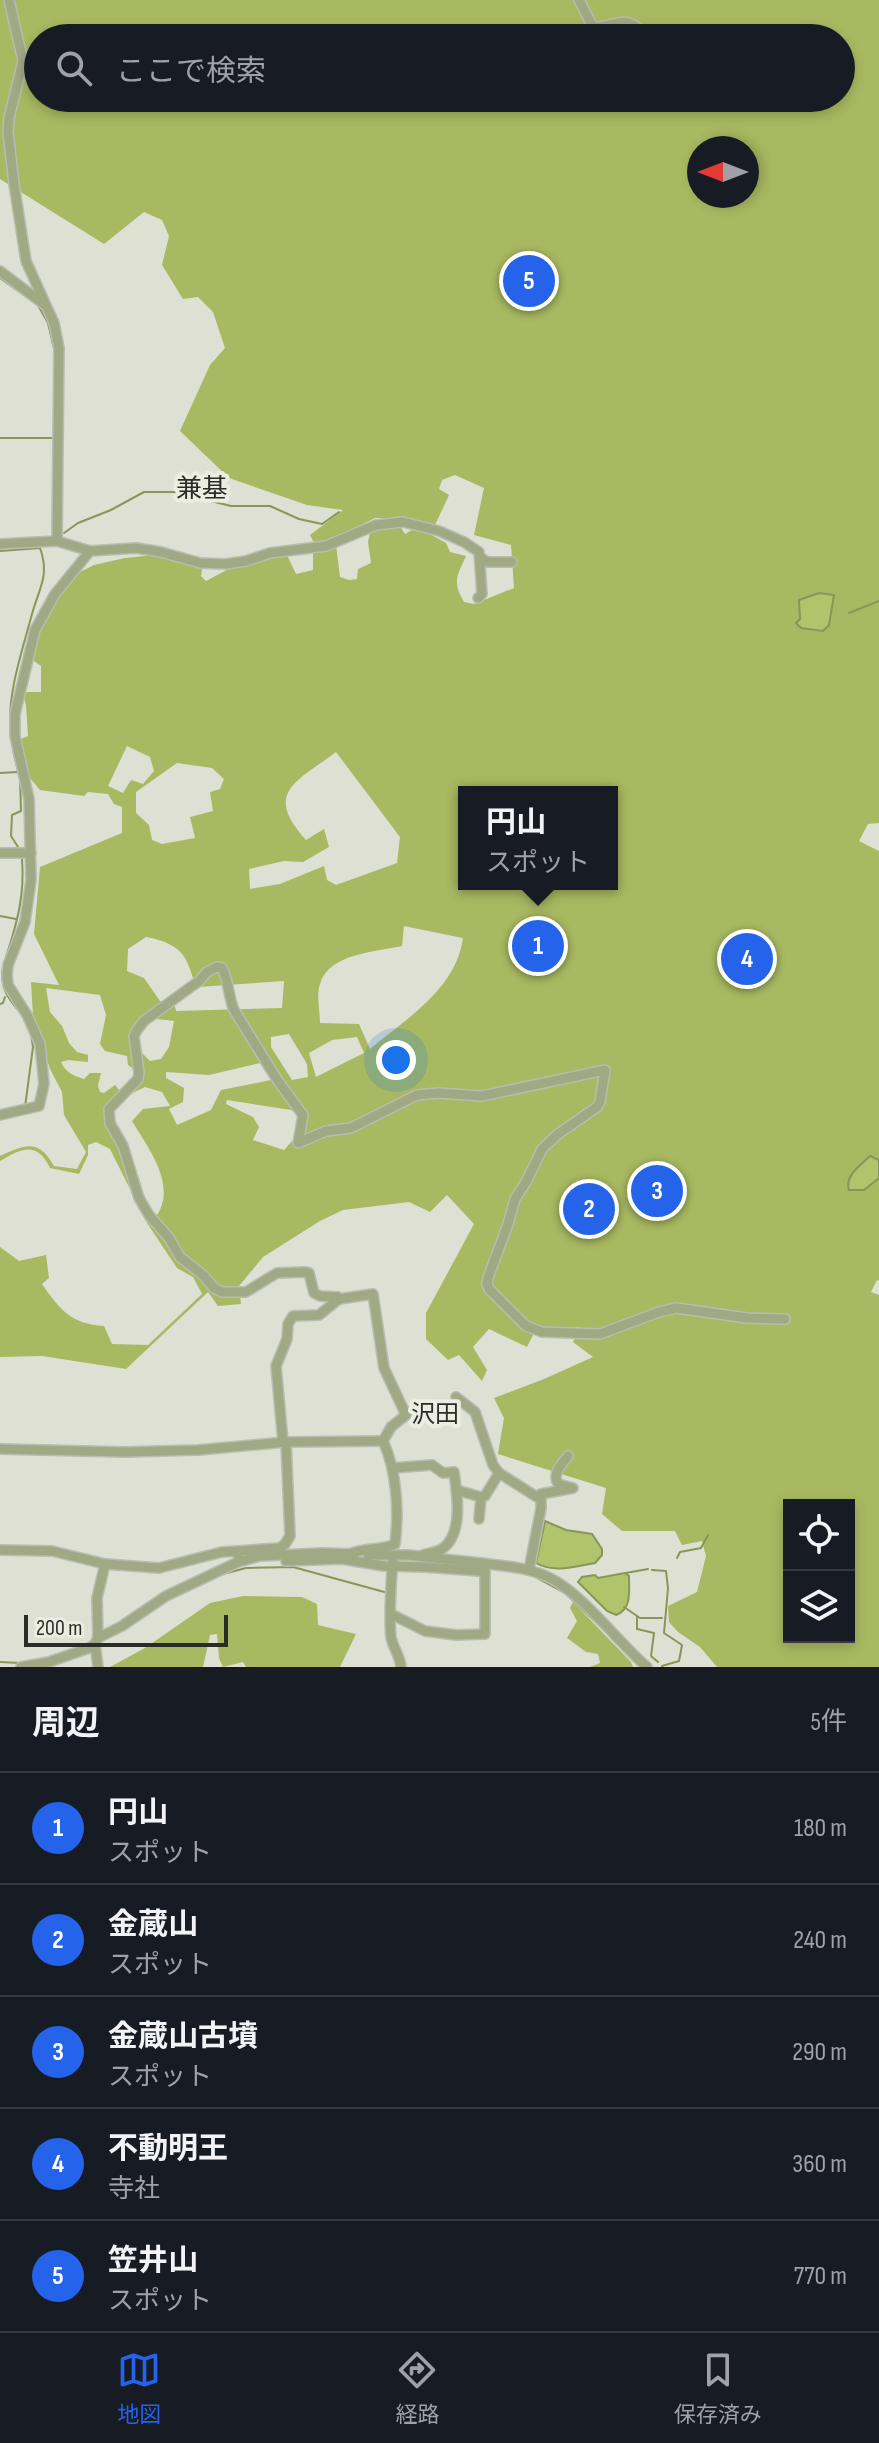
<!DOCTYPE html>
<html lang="ja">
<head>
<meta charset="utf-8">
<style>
	:root { --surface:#171b24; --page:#20242c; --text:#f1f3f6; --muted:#9ea1a6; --line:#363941; --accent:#2563eb }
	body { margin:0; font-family:"Sofia Sans Condensed","Noto Sans JP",sans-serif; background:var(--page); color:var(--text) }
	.controls { position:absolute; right:24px; bottom:24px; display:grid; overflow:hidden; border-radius:0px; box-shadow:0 4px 12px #0003 }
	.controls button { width:72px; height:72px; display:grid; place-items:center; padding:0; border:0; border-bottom:2px solid var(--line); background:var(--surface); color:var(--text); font:40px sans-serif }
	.compass { position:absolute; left:687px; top:136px; width:72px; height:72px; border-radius:50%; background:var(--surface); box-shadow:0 4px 12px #0003; rotate:270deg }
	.scale { position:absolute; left:24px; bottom:20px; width:204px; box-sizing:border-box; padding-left:8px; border:4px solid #2b2c27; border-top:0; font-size:22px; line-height:28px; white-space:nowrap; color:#2b2c27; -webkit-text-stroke:6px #eaede0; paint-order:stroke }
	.you { position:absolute; left:396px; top:1060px; width:28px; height:28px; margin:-20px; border:6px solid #fff; border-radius:50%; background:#1a73e8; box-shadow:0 0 0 12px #1a73e833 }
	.badge { display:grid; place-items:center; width:52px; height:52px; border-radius:50%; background:var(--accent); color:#fff; font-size:26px; font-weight:700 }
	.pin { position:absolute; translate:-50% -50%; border:4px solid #fff; box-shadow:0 2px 8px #0006 }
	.popup { position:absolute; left:458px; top:786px; width:160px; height:104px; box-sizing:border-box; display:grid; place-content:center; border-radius:0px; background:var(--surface); filter:drop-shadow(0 2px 6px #0005); font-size:26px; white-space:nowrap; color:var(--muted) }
	.popup b { font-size:30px; color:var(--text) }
	.popup::after { content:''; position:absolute; left:50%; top:100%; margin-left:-16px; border:16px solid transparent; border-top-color:var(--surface) }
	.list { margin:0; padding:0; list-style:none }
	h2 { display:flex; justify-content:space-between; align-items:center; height:104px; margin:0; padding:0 32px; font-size:34px }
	h2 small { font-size:26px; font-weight:400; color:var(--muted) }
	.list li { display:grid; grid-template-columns:52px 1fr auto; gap:24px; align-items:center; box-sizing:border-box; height:112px; padding:0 32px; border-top:2px solid var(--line) }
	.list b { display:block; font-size:30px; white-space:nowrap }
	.list p { margin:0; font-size:26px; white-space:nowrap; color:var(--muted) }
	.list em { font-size:26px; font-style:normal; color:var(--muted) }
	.icon { flex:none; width:44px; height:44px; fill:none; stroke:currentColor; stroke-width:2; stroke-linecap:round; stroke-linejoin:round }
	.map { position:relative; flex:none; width:879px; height:1667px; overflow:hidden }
	.search { position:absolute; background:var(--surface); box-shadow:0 4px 12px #0003; left:24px; right:24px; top:24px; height:88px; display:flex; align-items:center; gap:20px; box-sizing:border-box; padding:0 28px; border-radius:44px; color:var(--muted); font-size:30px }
	.sheet { height:664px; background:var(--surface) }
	nav { display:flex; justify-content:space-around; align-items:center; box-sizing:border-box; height:112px; border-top:2px solid var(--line); background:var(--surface); font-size:22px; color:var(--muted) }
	nav a { display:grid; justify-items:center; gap:4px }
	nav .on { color:var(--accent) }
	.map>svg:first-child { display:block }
	.forest { fill:#a8b961; fill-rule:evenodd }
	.water { fill:#b1c36b; stroke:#899657; stroke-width:2 }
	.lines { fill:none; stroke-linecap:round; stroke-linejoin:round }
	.stream { stroke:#899657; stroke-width:2 }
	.minor-casing { stroke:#b9bcb1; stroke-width:12 }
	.minor { stroke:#a0a984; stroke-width:9 }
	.labels { text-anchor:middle; stroke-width:8; stroke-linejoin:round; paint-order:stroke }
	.neighbourhood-label { font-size:24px; fill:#2b2c27; stroke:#eaede0 }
	.quarter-label { font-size:26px; fill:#2b2c27; stroke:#eaede0 }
</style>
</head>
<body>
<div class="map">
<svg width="879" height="1667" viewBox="0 0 879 1667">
	<rect width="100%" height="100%" fill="#dde0d3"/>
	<g class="forest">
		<path d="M0,0H879V823L868,824L859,841L879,851V1160L870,1156L853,1173L849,1190H864L879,1178V1281L877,1280L871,1292L879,1295V1667H717L700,1647L678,1632L669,1622L668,1606L697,1592L706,1556L702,1541L682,1545L675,1531H622L602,1514L606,1488L498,1454L504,1418L494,1398L544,1379L593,1357L573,1342L580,1327L560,1329L537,1327L527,1347L489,1329L473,1347L487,1370L482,1381L459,1355L448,1360L426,1339V1313L474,1224L447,1195L430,1212L409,1202L343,1210L320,1221L263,1257L239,1286L241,1304L218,1306L208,1292L126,1369L42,1356L0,1357V1247L19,1261L46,1255L49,1278L42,1284C60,1310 71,1324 104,1326L112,1344L148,1345L202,1294L193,1277L177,1268L147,1223L110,1149L96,1142L88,1145V1155L79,1174L50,1168C37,1141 22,1148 0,1161V1156C25,1145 38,1138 54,1166L77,1169L86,1152L64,1115L62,1092L50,1069L33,1016L31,982L59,985L34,934L40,867L122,833V807L114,804L108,794L88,792L84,796L40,790L29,777L21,739L28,736L26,705L22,692H41V666L31,659L36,637L49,616L52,604L62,589L78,573L94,565L125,558L154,555L198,565L202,570L201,576L206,581L234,566L287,555L296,574L313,570V551L336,545L340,577L349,580L357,579L358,569L371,563L368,542L370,533L377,529L400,526L405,534L417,527L446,543L450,552L466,556C457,576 452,582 464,602L474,604L514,588L511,545L474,535L484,488L455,475L442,480L439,489L449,495L435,525L405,518H375L323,544L313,541L310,535L343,510L307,505L229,478L180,431L210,365L225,348L213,312L198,297L183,299L162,265L169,236L162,220L144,212L104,244L0,179ZM38,38H841V98H38ZM699,148H747V196H699ZM127,746L150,757L154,771L143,784L131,780L123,793L108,786ZM336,752L400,837L397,863L336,885L327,880L324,866L280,884L250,889L249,869L284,861L303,862L329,847L324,829L306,840C262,792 298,781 336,752ZM177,763L212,768L224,779L220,789L210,792L213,811L190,817L195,838L162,844L152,840L149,825L136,813V792ZM464,792H612V884H464ZM404,926L463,938C456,989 407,1018 370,1049L359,1024L320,1023C320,1011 316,995 320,984C329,953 376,952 402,946ZM146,937C163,940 181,946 188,964C192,973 192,979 198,987L284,981L282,1008L176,1011L174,1003L160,1001L144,978L127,971L128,949ZM46,988L100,995L106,1015L100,1044L105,1051L127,1056L128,1065L135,1070C132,1080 128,1084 119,1090L115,1085L104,1093L100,1092L98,1086L101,1073H90L84,1079C74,1076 65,1072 61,1062L68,1060L88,1062V1055L77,1052L69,1043L62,1026L50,1012ZM157,1019L174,1021L169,1047L161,1059L150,1061L138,1049L137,1034L148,1023ZM289,1034L307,1064L308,1077L292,1080L271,1047V1037ZM357,1037L364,1053L316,1077L309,1053L332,1040ZM260,1063L271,1080L221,1090L211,1110L177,1125L169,1109L183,1102L184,1088L166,1078V1072L209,1075ZM145,1087L162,1092L170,1106L143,1109L132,1121C148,1148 179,1187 155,1218L138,1188L110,1110L122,1098ZM227,1100L291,1110L298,1115L294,1139L284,1150L253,1140L259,1127L253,1117L226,1104ZM789,1505H849V1637H789Z"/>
		<path d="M243,1596L302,1597L317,1604L318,1625L356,1634L340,1667H246L243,1662L223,1667L219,1658L217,1634L210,1635L203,1667H110L145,1648L210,1603Z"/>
		<path d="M573,1602L631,1662L633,1667H590L600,1663L598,1654L586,1652L567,1638L577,1621L570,1608Z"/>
	</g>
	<g class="water">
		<path d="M819,593L834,595L829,625L823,631L801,628L796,623L800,619L799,600Z"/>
		<path d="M870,1156L879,1160V1178L864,1190H849C844,1176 861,1165 870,1156Z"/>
		<path d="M545,1521L566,1530L592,1534L602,1549V1555L595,1563C573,1567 554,1573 536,1563Z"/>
		<path d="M625,1573L629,1576C629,1591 632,1609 616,1615L607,1611L578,1582L582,1577L595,1575L598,1578Z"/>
	</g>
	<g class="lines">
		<g class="stream">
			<path d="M0,278L28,298"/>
			<path d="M39,307L48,323L55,353"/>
			<path d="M0,438H52"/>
			<path d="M64,533L78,523L111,510L144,492H174L231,506H270L299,519L322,524L339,512"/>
			<path d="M0,539H9"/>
			<path d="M0,551L40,548C50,576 39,588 32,614C22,652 6,696 11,736"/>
			<path d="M849,613L879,601"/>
			<path d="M13,750L18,771"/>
			<path d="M0,773L17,772"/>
			<path d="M18,847L11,836L12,815L21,811L20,777"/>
			<path d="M0,916L16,919"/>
			<path d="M6,957C17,923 25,895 22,859"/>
			<path d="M3,967C0,987 7,997 19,1011"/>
			<path d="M0,1004L3,1003L5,997"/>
			<path d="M25,1107L33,1047L31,1034"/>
			<path d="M677,1558L680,1552L701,1548L708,1535"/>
			<path d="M411,1560L441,1563"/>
			<path d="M503,1570L528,1574"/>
			<path d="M652,1570L666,1571L668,1588L664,1633L682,1645L679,1661L662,1666"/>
			<path d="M626,1573L648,1569"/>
			<path d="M223,1574L246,1568L293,1567L388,1593"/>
			<path d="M534,1576L565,1593L604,1630"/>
			<path d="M624,1607L640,1618H662"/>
			<path d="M637,1616V1629L654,1633L651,1656L658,1662"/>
			<path d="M0,1662L20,1663"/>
		</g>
		<g class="minor-casing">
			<g id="minor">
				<path d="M9,0L23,61L9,118L8,132L14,184L26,261L54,323L59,348L57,541"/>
				<path d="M579,0L592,25L596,27C621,26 623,13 645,34"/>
				<path d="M0,271L45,305"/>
				<path d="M0,544L57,541L90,551L136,548L161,552L200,563L226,564L246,561L270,553L326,546L376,525L403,522L439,531L464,542L479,552L482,594L478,598"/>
				<path d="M480,557L487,562H512"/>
				<path d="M0,853H31"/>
				<path d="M0,1115L39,1106L44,1084L40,1044L27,1015L8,985L7,975L8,965L25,922L31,880L29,799L15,736V714L35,630L55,594L90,551"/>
				<path d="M456,1397L475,1412L493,1465L499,1473L540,1499"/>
				<path d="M283,1442L276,1366L287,1339L288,1324L293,1316L319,1315L339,1299"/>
				<path d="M0,1449L125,1452L198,1450L286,1442L383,1441"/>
				<path d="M392,1468L432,1465L443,1473L454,1472C457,1493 464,1534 442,1549C437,1552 429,1553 423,1555"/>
				<path d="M456,1490L481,1497L485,1496L499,1473"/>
				<path d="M479,1519L481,1497"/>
				<path d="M0,1550L52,1551L105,1564L159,1568L222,1552L238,1551"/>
				<path d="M350,1554C364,1547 381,1551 395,1544C399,1511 397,1471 383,1441L391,1427L406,1415L384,1368L373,1294L339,1299L338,1297L320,1296L314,1293L309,1273L306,1272L277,1273L246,1292H222L214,1288L203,1275L180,1257L169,1238L149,1215L139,1198L123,1146L110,1123L109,1109L138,1079L139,1073L134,1036L137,1030L144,1021L199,981L207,972L217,967L222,968C229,981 228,996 234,1010L278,1081L303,1115L298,1143L326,1131L351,1128L417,1095L438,1093L482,1096L605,1070L600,1102L597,1107L558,1134L542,1149L526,1182L515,1199L508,1224L488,1278L487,1284L489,1289L526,1326L542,1332L600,1334L659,1312L676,1308L747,1318L785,1319"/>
				<path d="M368,1555H408L480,1563"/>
				<path d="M238,1556V1551L280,1548L285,1544L290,1536L286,1442"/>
				<path d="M286,1561L342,1559L384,1566L426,1567L479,1571L480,1563C503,1566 530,1567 552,1579C584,1596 618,1642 647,1667"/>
				<path d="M393,1561C391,1580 389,1618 391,1637C393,1648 400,1656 401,1667"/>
				<path d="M529,1570L541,1508V1494L573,1488L558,1484C552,1474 561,1465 568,1456"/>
				<path d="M391,1614L425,1631L456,1635L485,1634V1564"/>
				<path d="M98,1638L97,1598L105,1564"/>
				<path d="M95,1644L98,1667"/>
				<path d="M21,1667L49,1662L89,1648L95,1644L98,1638L122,1626L166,1596L238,1562L260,1556L322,1553L354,1554"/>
			</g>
		</g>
		<use href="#minor" class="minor"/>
	</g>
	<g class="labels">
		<g class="neighbourhood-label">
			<text x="435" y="1422">沢田</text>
		</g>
		<g class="quarter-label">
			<text x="202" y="497">兼基</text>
		</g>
	</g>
</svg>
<div class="controls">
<button><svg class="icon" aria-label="locate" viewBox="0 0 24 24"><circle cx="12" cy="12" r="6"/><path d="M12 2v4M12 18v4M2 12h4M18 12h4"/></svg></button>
<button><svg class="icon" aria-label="layers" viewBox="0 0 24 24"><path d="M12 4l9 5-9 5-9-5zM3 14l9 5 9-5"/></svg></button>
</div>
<svg class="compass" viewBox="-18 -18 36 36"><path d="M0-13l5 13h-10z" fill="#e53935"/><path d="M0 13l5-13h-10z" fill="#9ea1a6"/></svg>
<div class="scale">200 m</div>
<div class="you"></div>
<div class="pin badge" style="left:538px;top:946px">1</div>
<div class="popup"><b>円山</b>スポット</div>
<div class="pin badge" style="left:589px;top:1209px">2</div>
<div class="pin badge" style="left:657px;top:1191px">3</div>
<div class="pin badge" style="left:747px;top:959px">4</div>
<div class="pin badge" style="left:529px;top:281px">5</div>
<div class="search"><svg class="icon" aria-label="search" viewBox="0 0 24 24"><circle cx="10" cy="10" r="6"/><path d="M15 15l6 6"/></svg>ここで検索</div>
</div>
<section class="sheet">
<h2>周辺<small>5件</small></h2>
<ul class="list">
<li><span class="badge">1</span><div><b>円山</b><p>スポット</p></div><em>180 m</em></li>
<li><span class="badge">2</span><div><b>金蔵山</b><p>スポット</p></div><em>240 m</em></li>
<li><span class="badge">3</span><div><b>金蔵山古墳</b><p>スポット</p></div><em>290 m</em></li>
<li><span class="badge">4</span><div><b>不動明王</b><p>寺社</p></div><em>360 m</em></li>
<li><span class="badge">5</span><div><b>笠井山</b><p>スポット</p></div><em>770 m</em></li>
</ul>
</section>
<nav>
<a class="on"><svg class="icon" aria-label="map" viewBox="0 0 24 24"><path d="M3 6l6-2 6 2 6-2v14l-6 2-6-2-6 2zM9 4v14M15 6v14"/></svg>地図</a>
<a><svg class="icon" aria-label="directions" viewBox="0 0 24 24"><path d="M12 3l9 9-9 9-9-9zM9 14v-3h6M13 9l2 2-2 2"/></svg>経路</a>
<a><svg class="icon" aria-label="saved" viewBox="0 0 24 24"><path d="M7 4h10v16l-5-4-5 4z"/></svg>保存済み</a>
</nav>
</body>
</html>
